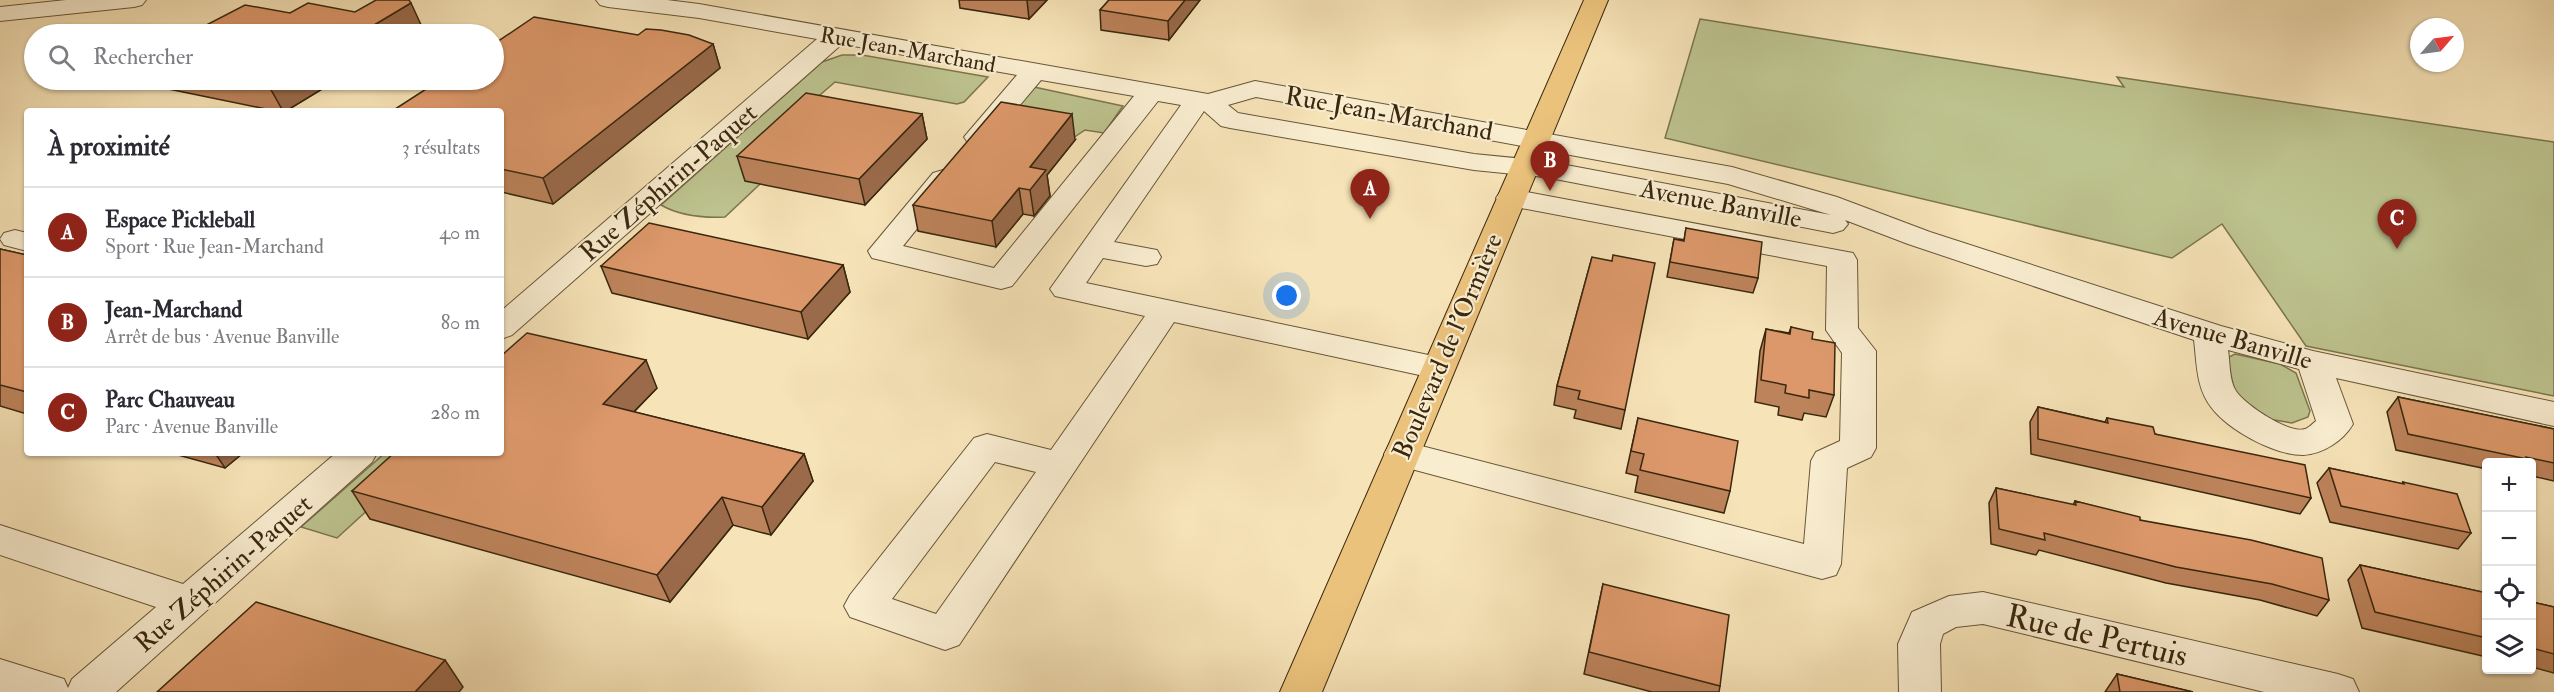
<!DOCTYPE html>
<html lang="fr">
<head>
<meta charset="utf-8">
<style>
	:root { --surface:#fff; --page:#f2f2f3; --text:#2b2b33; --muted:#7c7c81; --line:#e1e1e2; --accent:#8f2418 }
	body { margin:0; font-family:"IM FELL Double Pica",serif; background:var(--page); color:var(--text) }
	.controls { position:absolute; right:18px; bottom:18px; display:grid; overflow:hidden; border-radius:6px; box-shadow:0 2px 4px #0004 }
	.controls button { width:54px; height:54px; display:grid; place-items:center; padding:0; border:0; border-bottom:2px solid var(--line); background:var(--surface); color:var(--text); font:30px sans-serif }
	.compass { position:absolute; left:2410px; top:18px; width:54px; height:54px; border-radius:50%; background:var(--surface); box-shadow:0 2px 4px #0004; rotate:62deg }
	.you { position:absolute; left:1287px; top:296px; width:21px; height:21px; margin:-15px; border:4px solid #fff; border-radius:50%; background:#1a73e8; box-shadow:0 0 0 9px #1a73e833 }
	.badge { display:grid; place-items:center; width:39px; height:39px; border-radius:50%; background:var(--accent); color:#fff; font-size:20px; font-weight:700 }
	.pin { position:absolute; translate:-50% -50px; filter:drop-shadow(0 2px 3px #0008) }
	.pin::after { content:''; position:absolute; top:32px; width:21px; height:18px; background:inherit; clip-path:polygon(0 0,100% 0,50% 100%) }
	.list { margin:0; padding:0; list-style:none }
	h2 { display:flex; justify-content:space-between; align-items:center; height:78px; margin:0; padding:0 24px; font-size:26px }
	h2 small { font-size:20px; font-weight:400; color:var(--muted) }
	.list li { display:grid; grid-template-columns:39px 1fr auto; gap:18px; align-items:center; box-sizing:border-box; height:90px; padding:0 24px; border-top:2px solid var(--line) }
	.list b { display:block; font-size:22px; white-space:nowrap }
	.list p { margin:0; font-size:20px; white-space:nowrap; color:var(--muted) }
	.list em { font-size:20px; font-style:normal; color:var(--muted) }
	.icon { flex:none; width:33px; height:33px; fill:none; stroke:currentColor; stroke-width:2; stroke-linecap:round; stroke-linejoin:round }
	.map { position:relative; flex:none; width:2554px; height:692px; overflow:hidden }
	.search { position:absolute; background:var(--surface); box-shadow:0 2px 4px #0004; left:24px; top:24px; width:480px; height:66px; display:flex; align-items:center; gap:15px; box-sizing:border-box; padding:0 21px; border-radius:33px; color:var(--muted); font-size:22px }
	.panel { position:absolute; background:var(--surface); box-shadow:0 2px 4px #0004; left:24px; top:108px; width:480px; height:348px; border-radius:6px }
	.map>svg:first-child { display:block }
	.green { fill:#bdc38e; stroke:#7b754e; stroke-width:1.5 }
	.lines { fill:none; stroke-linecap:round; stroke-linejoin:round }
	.minor-casing { stroke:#685638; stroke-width:2 }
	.major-casing { stroke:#39270e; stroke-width:2 }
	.minor { fill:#f9edd0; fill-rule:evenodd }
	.major { fill:#ebc27c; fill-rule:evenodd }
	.wall { fill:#bd835b; stroke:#39270e; stroke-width:1.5 }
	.shaded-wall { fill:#9a6a4a; stroke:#39270e; stroke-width:1.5 }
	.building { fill:#dc986a; stroke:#39270e; stroke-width:1.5 }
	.labels { text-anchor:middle; stroke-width:4.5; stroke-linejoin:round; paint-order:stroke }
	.far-street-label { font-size:22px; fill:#39270e; stroke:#f9edd0 }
	.street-label { font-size:26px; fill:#39270e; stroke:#f9edd0 }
	.near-street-label { font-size:32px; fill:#39270e; stroke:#f9edd0 }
</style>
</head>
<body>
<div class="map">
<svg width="2554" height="692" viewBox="0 0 2554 692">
	<rect width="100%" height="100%" fill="#f6e3b7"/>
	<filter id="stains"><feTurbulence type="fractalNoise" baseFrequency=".00333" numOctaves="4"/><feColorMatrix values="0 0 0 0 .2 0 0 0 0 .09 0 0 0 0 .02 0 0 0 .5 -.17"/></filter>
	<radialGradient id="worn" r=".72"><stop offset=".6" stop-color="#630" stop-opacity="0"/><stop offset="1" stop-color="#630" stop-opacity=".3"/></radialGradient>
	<g class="green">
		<path d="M1700,19L2124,87L2117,77L2554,142V396L2306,346L2222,224L2172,258L1665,138Z"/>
		<path d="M842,55H862L988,77L964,102L957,104L835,82L790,121L760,184L725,217C704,218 680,216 661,205L822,62Z"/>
		<path d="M1034,87L1123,106L1104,133L1085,130L1073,138L1000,125Z"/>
		<path d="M2235,354L2280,364L2296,373L2310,411L2308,417L2292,423L2268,419L2237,399L2226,362L2229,357Z"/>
		<path d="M385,453H430L337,538L301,527Z"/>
	</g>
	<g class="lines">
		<g class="minor-casing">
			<g id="minor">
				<path d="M66,0H146L142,5L134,7L0,21V7Z"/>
				<path d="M596,0H667L699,4L1208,94L1255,81L1732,167L1837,197L1930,232L2221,326L2313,351L2554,402V426L2336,378L2353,424C2343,441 2323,454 2303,455C2274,455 2228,430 2211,407C2196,387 2197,364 2194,340L1908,244L1845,220L1848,224L1843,230L1833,233L1545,177L1474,170L1230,128L1221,126L1204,111L1114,242L1157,250L1161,257L1157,264L1146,266L1103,258L1086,283L1438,357L1450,360L1455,368L1450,376L1438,379L1174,322L959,645L945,650L850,617L844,606L850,595L974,438L987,434L1051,450L1145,316L1055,296L1050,289L1181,105L1158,101L1012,286L1001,289L872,258L868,251L933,173L943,170L953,173L957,179L903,246L994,268L1134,96L1041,80L988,143L978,145L968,143L964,137L1017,75L842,44L512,335L501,339V311L817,39L699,18L608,7L600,5ZM1256,97L1728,184L1831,215L1545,161L1474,154L1238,113L1228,105ZM2228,350L2299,369L2316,421C2313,423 2309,428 2305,429C2289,434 2245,405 2236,391C2229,381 2230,362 2228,350ZM995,462L1036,472L936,614L892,599Z"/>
				<path d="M1510,189L1853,253L1857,260L1858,328L1876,351V448L1871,457L1847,468L1841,564L1836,575L1822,579L1389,463L1384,454L1389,445L1402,441L1804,544L1811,461L1816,452L1840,441L1842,353L1826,330L1827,266L1500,204L1496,198L1500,192Z"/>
				<path d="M15,230L27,233V251L4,245L0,239L4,233Z"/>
				<path d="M336,453H377L372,462L116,692H0V659L64,679L68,688L72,679L156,607L0,555V525L183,584Z"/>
				<path d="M1983,592L2338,674L2353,679L2359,692H2264L1983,624L1956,627L1943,634L1940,644L1941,692H1899L1898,644L1912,612L1949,596Z"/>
			</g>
		</g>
		<g class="major-casing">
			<path id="major" d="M1584,0H1608L1322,692H1280Z"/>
		</g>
		<use href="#minor" class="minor"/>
		<use href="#major" class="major"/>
	</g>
	<g class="wall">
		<path d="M959,0H1047L1029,19L960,8Z"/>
		<path d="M1109,0H1200L1169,40L1101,30L1100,10Z"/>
		<path d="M638,35L713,44L720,68L553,204L501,192V111Z"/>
		<path d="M150,80H337L286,111H276L154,86Z"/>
		<path d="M922,114L927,139L865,205L745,181L737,156Z"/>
		<path d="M1075,140L1047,175L1050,196L1034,216L1023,214L996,247L918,231L913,205Z"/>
		<path d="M1686,228L1758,278L1753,293L1667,277L1674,239L1684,240Z"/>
		<path d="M0,249L27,255V414L0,406Z"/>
		<path d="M1592,257L1625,410L1621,429L1574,418L1576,410L1554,405L1557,386Z"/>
		<path d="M843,265L850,292L808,339L612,293L601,266Z"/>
		<path d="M1791,327L1812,339L1834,395L1826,417L1804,413L1802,420L1778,415L1779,407L1755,402L1760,351L1766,329L1789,333Z"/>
		<path d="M657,388L634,412L804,454L813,481L771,535L733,525L670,602L370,519L352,491Z"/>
		<path d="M2398,397L2554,429V481L2532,476V462H2487V469L2396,450L2387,412Z"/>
		<path d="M2038,407L2105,422L2107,418L2155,434L2311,498L2300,514L2031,454L2030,422Z"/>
		<path d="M1638,418L1730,491L1724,513L1635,492L1638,476L1626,473Z"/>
		<path d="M171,453H243L225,468Z"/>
		<path d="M2329,468L2402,484L2403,482L2471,533L2458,549L2330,522L2317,483Z"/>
		<path d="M1996,488L2073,505L2075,501L2140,520L2329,600L2317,616L2260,600L2166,583L2039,550L2036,555L1991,544L1989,503Z"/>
		<path d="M2360,565L2487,593V657L2362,628L2348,580Z"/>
		<path d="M1603,584L1720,686L1719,692H1652L1584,674Z"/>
		<path d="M2532,602L2554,607V673L2532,667Z"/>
		<path d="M2117,674L2193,692H2105Z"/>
	</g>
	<g class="shaded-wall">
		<path d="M1027,0H1047L1029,19Z"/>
		<path d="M1185,0H1200L1169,40L1168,21Z"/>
		<path d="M411,3L422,27L410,34H359Z"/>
		<path d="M713,44L720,68L553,204L543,178Z"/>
		<path d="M284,80H337L286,111H283L270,88Z"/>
		<path d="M922,114L927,139L865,205L859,179Z"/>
		<path d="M1072,114L1075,140L1047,175L1050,196L1034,216L1030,190V167Z"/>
		<path d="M1019,188L1023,214L996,247L992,221Z"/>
		<path d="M843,265L850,292L808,339L801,312Z"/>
		<path d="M646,360L657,388L614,432L603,404Z"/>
		<path d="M215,453H243L225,468Z"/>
		<path d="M804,454L813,481L771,535L762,507Z"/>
		<path d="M722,497L733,525L670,602L657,575Z"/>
		<path d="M445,660L463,687L459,692H415Z"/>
	</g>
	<g class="building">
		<path d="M376,0H409L411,3L359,34H189L245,5L290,13L308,3L355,12Z"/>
		<path d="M1109,0H1185L1168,21L1100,10Z"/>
		<path d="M534,17L638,35L646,29L661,30L689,35L713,44L543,178L501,169V111H392L440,80H494V44Z"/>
		<path d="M230,80H284L270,88Z"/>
		<path d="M806,93L922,114L859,179L737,156Z"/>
		<path d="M1001,102L1072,114L1030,167L1046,170L1030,190L1019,188L992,221L913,205Z"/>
		<path d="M649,223L843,265L801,312L601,266Z"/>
		<path d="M1686,228L1762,242L1758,278L1670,262L1674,239L1684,241Z"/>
		<path d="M0,249L27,255V392L0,385Z"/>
		<path d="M1613,255L1655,263L1625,410L1578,399L1580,391L1557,386L1592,257L1612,261Z"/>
		<path d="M1791,327L1813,332L1812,339L1835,343L1834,395L1809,390V398L1785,393L1786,385L1761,380L1766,329L1790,334Z"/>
		<path d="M527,333L646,360L603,404L804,454L762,507L722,497L657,575L352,491L394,453H501V356Z"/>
		<path d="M2398,397L2554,429V463L2526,457L2527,459L2408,434Z"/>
		<path d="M2038,407L2108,423L2107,418L2153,427L2155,434L2305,465L2311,498L2038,439Z"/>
		<path d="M1638,418L1738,441L1730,491L1640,470L1644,454L1631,451Z"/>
		<path d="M2329,468L2404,484L2403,482L2457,494L2471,533L2341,506Z"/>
		<path d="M1996,488L2076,505L2075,501L2140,517V520L2251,540L2322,558L2329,600L2272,584L2176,567L2044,533L2045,540L1999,529Z"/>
		<path d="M2360,565L2487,593V638L2375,612Z"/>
		<path d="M1603,584L1729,615L1720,686L1589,652Z"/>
		<path d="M256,602L445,660L415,692H157Z"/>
		<path d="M2532,602L2554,607V654L2532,648Z"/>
		<path d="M2117,674L2193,692H2120Z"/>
	</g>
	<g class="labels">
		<g class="far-street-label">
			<text transform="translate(908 49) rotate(10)" y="8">Rue Jean-Marchand</text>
		</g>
		<g class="street-label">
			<text transform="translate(1389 113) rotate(10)" y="9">Rue Jean-Marchand</text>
			<text transform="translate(668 182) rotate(-41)" y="9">Rue Zéphirin-Paquet</text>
			<text transform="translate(1721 203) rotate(11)" y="9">Avenue Banville</text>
			<text transform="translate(2233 338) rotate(16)" y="9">Avenue Banville</text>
			<text transform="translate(1447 346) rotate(-67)" y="9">Boulevard de l'Ormière</text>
			<text transform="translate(223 573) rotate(-41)" y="9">Rue Zéphirin-Paquet</text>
		</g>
		<g class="near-street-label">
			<text transform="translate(2097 635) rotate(13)" y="11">Rue de Pertuis</text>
		</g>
	</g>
	<rect width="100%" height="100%" filter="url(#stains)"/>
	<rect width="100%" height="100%" fill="url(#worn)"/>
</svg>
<div class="controls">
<button>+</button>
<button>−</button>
<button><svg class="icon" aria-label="locate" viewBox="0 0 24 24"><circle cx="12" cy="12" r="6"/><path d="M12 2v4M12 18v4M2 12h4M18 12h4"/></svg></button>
<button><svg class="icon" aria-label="layers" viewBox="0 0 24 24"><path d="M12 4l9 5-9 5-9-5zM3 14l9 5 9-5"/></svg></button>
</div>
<svg class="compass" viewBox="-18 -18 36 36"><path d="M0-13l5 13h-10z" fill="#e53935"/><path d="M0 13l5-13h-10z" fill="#7c7c81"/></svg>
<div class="you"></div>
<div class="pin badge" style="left:1370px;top:219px">A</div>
<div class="pin badge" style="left:1550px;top:191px">B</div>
<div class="pin badge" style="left:2397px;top:249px">C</div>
<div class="search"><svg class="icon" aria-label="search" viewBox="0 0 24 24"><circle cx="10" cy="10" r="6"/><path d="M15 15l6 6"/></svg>Rechercher</div>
<section class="panel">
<h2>À proximité<small>3 résultats</small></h2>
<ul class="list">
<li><span class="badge">A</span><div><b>Espace Pickleball</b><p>Sport · Rue Jean-Marchand</p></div><em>40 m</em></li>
<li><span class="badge">B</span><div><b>Jean-Marchand</b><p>Arrêt de bus · Avenue Banville</p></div><em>80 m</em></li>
<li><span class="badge">C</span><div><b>Parc Chauveau</b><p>Parc · Avenue Banville</p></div><em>280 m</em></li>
</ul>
</section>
</div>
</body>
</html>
